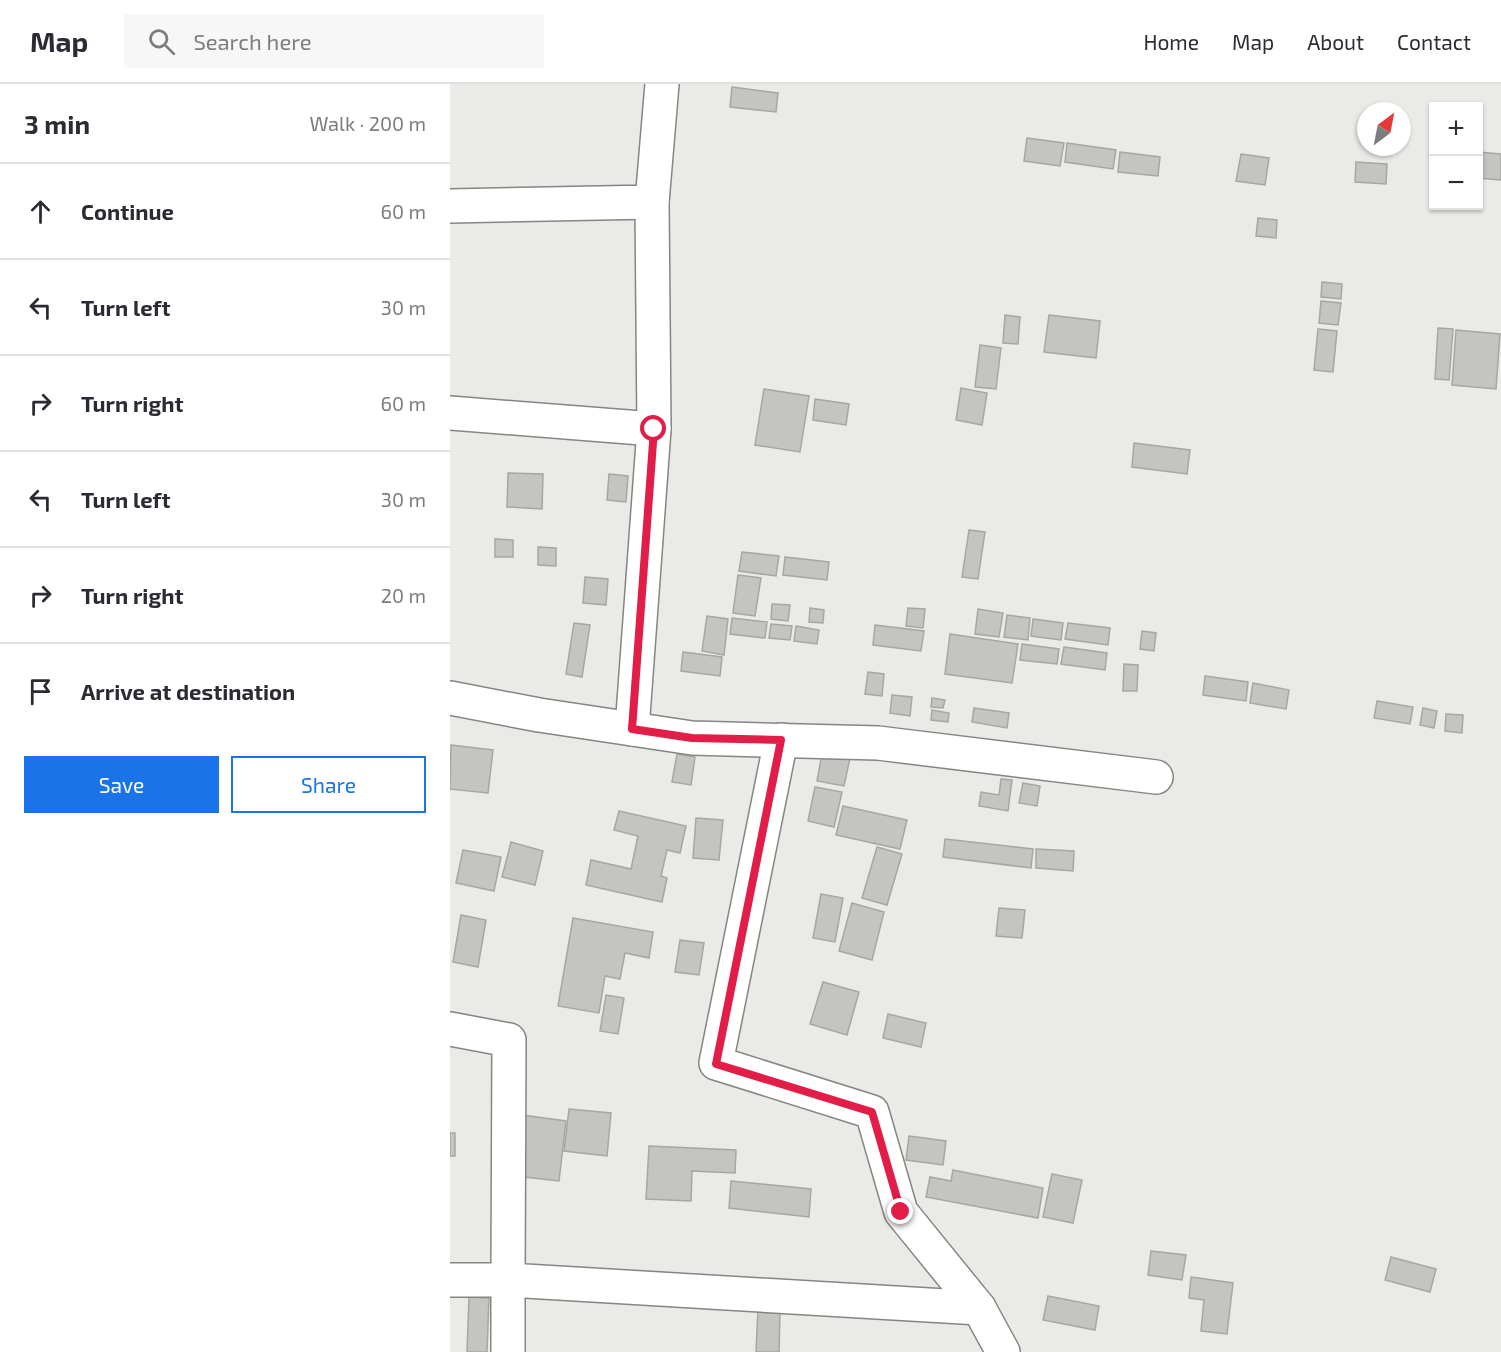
<!DOCTYPE html>
<html lang="en">
<head>
<meta charset="utf-8">
<style>
	:root { --surface:#fff; --page:#f7f7f7; --text:#2b2b33; --muted:#7c7c81; --line:#e1e1e2; --accent:#1a73e8 }
	body { margin:0; font-family:"Exo 2",sans-serif; background:var(--page); color:var(--text) }
	.controls { position:absolute; right:18px; top:18px; display:grid; overflow:hidden; border-radius:0px; box-shadow:0 2px 4px #0004 }
	.controls button { width:54px; height:54px; display:grid; place-items:center; padding:0; border:0; border-bottom:2px solid var(--line); background:var(--surface); color:var(--text); font:30px sans-serif }
	.compass { position:absolute; left:907px; top:18px; width:54px; height:54px; border-radius:50%; background:var(--surface); box-shadow:0 2px 4px #0004; rotate:32deg }
	.stop { position:absolute; width:18px; height:18px; margin:-14px; border:4px solid #e11d48; border-radius:50%; background:#fff }
	.stop.end { background:#e11d48; border-color:#fff; box-shadow:0 2px 6px #0008 }
	.list { margin:0; padding:0; list-style:none }
	h2 { display:flex; justify-content:space-between; align-items:center; height:78px; margin:0; padding:0 24px; font-size:26px }
	h2 small { font-size:20px; font-weight:400; color:var(--muted) }
	.list li { display:grid; grid-template-columns:39px 1fr auto; gap:18px; align-items:center; box-sizing:border-box; height:96px; padding:0 24px; border-top:2px solid var(--line) }
	.list b { display:block; font-size:22px; white-space:nowrap }
	.list em { font-size:20px; font-style:normal; color:var(--muted) }
	.actions { display:flex; gap:12px; padding:18px 24px }
	.actions a { flex:1; padding:14px 0; border:2px solid var(--accent); border-radius:0px; text-align:center; font-size:21px; color:var(--accent) }
	.actions .main { background:var(--accent); color:#fff }
	.icon { flex:none; width:33px; height:33px; fill:none; stroke:currentColor; stroke-width:2; stroke-linecap:round; stroke-linejoin:round }
	.map { position:relative; flex:none; width:1051px; height:1268px; overflow:hidden }
	header { display:flex; align-items:center; gap:36px; box-sizing:border-box; height:84px; padding:0 30px; background:var(--surface); border-bottom:2px solid var(--line) }
	header strong { font-size:28px }
	nav { display:flex; gap:33px; margin-inline-start:auto; font-size:21px }
	.search { width:420px; height:54px; background:var(--page); display:flex; align-items:center; gap:15px; box-sizing:border-box; padding:0 21px; border-radius:0px; color:var(--muted); font-size:22px }
	main { display:flex }
	aside { flex:1; background:var(--surface) }
	.map>svg:first-child { display:block }
	.building { fill:#c4c4c1; stroke:#a6a6a3; stroke-width:1.5 }
	.lines { fill:none; stroke-linecap:round; stroke-linejoin:round }
	.minor-casing { stroke:#858582; stroke-width:36 }
	.minor { stroke:#fff; stroke-width:33 }
	.route { stroke:#e11d48; stroke-width:8 }
</style>
</head>
<body>
<header>
<strong>Map</strong>
<div class="search"><svg class="icon" aria-label="search" viewBox="0 0 24 24"><circle cx="10" cy="10" r="6"/><path d="M15 15l6 6"/></svg>Search here</div>
<nav><a>Home</a><a>Map</a><a>About</a><a>Contact</a></nav>
</header>
<main>
<aside>
<h2>3 min<small>Walk · 200 m</small></h2>
<ul class="list">
<li><svg class="icon" aria-label="ahead" viewBox="0 0 24 24"><path d="M12 20V5M6 11l6-6 6 6"/></svg><div><b>Continue</b></div><em>60 m</em></li>
<li><svg class="icon" aria-label="left" viewBox="0 0 24 24"><path d="M17 20v-9H6M10 6l-5 5 5 5"/></svg><div><b>Turn left</b></div><em>30 m</em></li>
<li><svg class="icon" aria-label="right" viewBox="0 0 24 24"><path d="M7 20v-9h11M14 6l5 5-5 5"/></svg><div><b>Turn right</b></div><em>60 m</em></li>
<li><svg class="icon" aria-label="left" viewBox="0 0 24 24"><path d="M17 20v-9H6M10 6l-5 5 5 5"/></svg><div><b>Turn left</b></div><em>30 m</em></li>
<li><svg class="icon" aria-label="right" viewBox="0 0 24 24"><path d="M7 20v-9h11M14 6l5 5-5 5"/></svg><div><b>Turn right</b></div><em>20 m</em></li>
<li><svg class="icon" aria-label="arrive" viewBox="0 0 24 24"><path d="M6 21V4h12l-3 4 3 4H6"/></svg><div><b>Arrive at destination</b></div></li>
</ul>
<div class="actions"><a class="main">Save</a><a>Share</a></div>
</aside>
<div class="map">
<svg width="1051" height="1268" viewBox="0 0 1051 1268">
	<rect width="100%" height="100%" fill="#eaeae6"/>
	<g class="building">
		<path d="M282,3L328,9L326,28L280,23Z"/>
		<path d="M577,54L614,59L610,82L574,77Z"/>
		<path d="M617,59L666,66L663,85L615,78Z"/>
		<path d="M670,68L710,73L708,92L668,88Z"/>
		<path d="M1028,68L1051,70V96L1028,94Z"/>
		<path d="M791,70L819,74L815,101L786,97Z"/>
		<path d="M906,78L937,80L936,100L905,98Z"/>
		<path d="M808,134L827,136L826,154L806,152Z"/>
		<path d="M872,198L892,200L891,215L871,213Z"/>
		<path d="M871,217L891,219L888,241L869,239Z"/>
		<path d="M555,231L570,233L568,260L553,259Z"/>
		<path d="M599,231L650,237L646,274L594,268Z"/>
		<path d="M988,244L1003,245L999,296L985,295Z"/>
		<path d="M868,245L887,247L883,288L864,286Z"/>
		<path d="M1006,246L1050,250L1046,305L1002,301Z"/>
		<path d="M530,261L551,264L546,305L525,303Z"/>
		<path d="M511,304L537,309L532,341L506,336Z"/>
		<path d="M314,305L359,312L350,368L305,361Z"/>
		<path d="M365,315L399,320L396,341L363,336Z"/>
		<path d="M684,359L740,366L737,390L682,383Z"/>
		<path d="M58,389L93,390L92,425L57,423Z"/>
		<path d="M159,390L178,392L176,418L157,416Z"/>
		<path d="M519,446L535,448L528,495L512,493Z"/>
		<path d="M45,455L63,456V473H45Z"/>
		<path d="M88,463L106,464V482L88,481Z"/>
		<path d="M292,468L329,472L326,492L289,487Z"/>
		<path d="M335,473L379,478L377,496L333,491Z"/>
		<path d="M288,491L311,494L305,532L283,529Z"/>
		<path d="M135,493L158,495L156,521L133,519Z"/>
		<path d="M322,520L340,521L338,537L321,535Z"/>
		<path d="M360,524L374,526L373,539L359,538Z"/>
		<path d="M458,524L475,525L473,544L456,542Z"/>
		<path d="M528,525L553,529L549,553L525,550Z"/>
		<path d="M557,531L580,534L578,556L554,553Z"/>
		<path d="M257,532L278,535L274,571L252,567Z"/>
		<path d="M282,534L317,538L315,554L280,550Z"/>
		<path d="M583,535L613,539L611,556L581,552Z"/>
		<path d="M124,539L140,541L132,593L116,590Z"/>
		<path d="M618,539L660,544L658,561L615,555Z"/>
		<path d="M321,540L342,542L340,556L319,554Z"/>
		<path d="M425,541L474,547L471,567L423,561Z"/>
		<path d="M346,542L369,546L367,560L344,557Z"/>
		<path d="M692,547L706,549L704,567L690,565Z"/>
		<path d="M500,550L568,560L562,599L495,590Z"/>
		<path d="M572,560L609,565L607,580L570,576Z"/>
		<path d="M614,563L657,569L655,586L611,580Z"/>
		<path d="M233,568L272,573L270,592L231,587Z"/>
		<path d="M674,580L688,581L687,607H673Z"/>
		<path d="M418,588L434,590L432,612L415,610Z"/>
		<path d="M755,592L798,598L796,617L753,611Z"/>
		<path d="M803,599L839,606L836,625L800,619Z"/>
		<path d="M442,611L462,613L460,632L440,629Z"/>
		<path d="M482,614L495,616L493,624L481,623Z"/>
		<path d="M927,617L963,623L960,640L924,634Z"/>
		<path d="M524,624L559,629L557,644L522,638Z"/>
		<path d="M973,624L987,627L984,644L970,641Z"/>
		<path d="M482,626L499,629L498,638L481,636Z"/>
		<path d="M996,630L1013,631L1012,649L995,647Z"/>
		<path d="M1,661L43,666L38,709L0,705Z"/>
		<path d="M373,664L401,669L394,702L367,697Z"/>
		<path d="M227,670L245,673L241,701L222,698Z"/>
		<path d="M551,695L562,696L558,727L529,722L531,708L549,711Z"/>
		<path d="M573,699L590,702L587,722L569,719Z"/>
		<path d="M365,703L392,708L384,743L358,737Z"/>
		<path d="M393,722L457,736L450,765L386,751Z"/>
		<path d="M169,727L236,742L230,769L217,766L211,792L217,794L212,818L136,801L141,776L181,785L188,752L164,746Z"/>
		<path d="M246,734L273,736L269,776L243,774Z"/>
		<path d="M495,755L583,765L581,784L493,773Z"/>
		<path d="M61,758L93,767L85,801L52,793Z"/>
		<path d="M427,763L452,770L437,821L412,814Z"/>
		<path d="M586,765L624,767L623,787L586,784Z"/>
		<path d="M13,766L51,773L44,807L6,799Z"/>
		<path d="M371,810L393,814L385,858L363,854Z"/>
		<path d="M402,819L434,828L422,876L389,867Z"/>
		<path d="M549,824L575,826L572,854L546,852Z"/>
		<path d="M11,831L36,836L28,883L3,878Z"/>
		<path d="M123,834L203,848L199,874L175,869L170,895L155,892L149,929L108,922Z"/>
		<path d="M230,856L254,859L249,891L225,888Z"/>
		<path d="M373,898L409,908L397,951L360,940Z"/>
		<path d="M156,911L174,914L168,950L150,947Z"/>
		<path d="M438,930L476,939L471,963L433,954Z"/>
		<path d="M119,1025L161,1029L157,1072L114,1067Z"/>
		<path d="M72,1031L116,1037L109,1097L65,1092Z"/>
		<rect x="0" y="1049" width="5" height="23"/>
		<path d="M459,1052L496,1057L493,1081L456,1076Z"/>
		<path d="M199,1062L286,1066L285,1089L242,1087L241,1117L196,1115Z"/>
		<path d="M503,1086L593,1104L588,1134L476,1113L480,1093L501,1097Z"/>
		<path d="M602,1090L632,1096L623,1139L593,1133Z"/>
		<path d="M281,1097L361,1105L359,1133L279,1124Z"/>
		<path d="M701,1167L736,1171L732,1196L698,1191Z"/>
		<path d="M941,1173L986,1185L980,1208L935,1196Z"/>
		<path d="M741,1193L783,1199L777,1250L751,1247L754,1216L739,1214Z"/>
		<path d="M598,1212L649,1222L645,1246L593,1236Z"/>
		<path d="M19,1213L39,1214L37,1268H17Z"/>
		<path d="M308,1225H330L329,1268H306Z"/>
	</g>
	<g class="lines">
		<g class="minor-casing">
			<g id="minor">
				<path d="M0,122L202,118L212,0"/>
				<path d="M0,329L204,345L202,118"/>
				<path d="M0,614L89,631L242,654L428,659L706,693"/>
				<path d="M182,645L204,345"/>
				<path d="M331,656L266,979L422,1028L451,1128L529,1224L553,1268"/>
				<path d="M0,945L59,956L58,1196L529,1224"/>
				<path d="M0,1196H58V1268"/>
			</g>
		</g>
		<use href="#minor" class="minor"/>
	</g>
	<g class="lines">
		<path class="route" d="M204,345L182,645L242,654L331,656L266,980L422,1028L451,1128"/>
	</g>
</svg>
<div class="controls">
<button>+</button>
<button>−</button>
</div>
<svg class="compass" viewBox="-18 -18 36 36"><path d="M0-13l5 13h-10z" fill="#e53935"/><path d="M0 13l5-13h-10z" fill="#7c7c81"/></svg>
<div class="stop" style="left:204px;top:345px"></div>
<div class="stop end" style="left:451px;top:1128px"></div>
</div>
</main>
</body>
</html>
